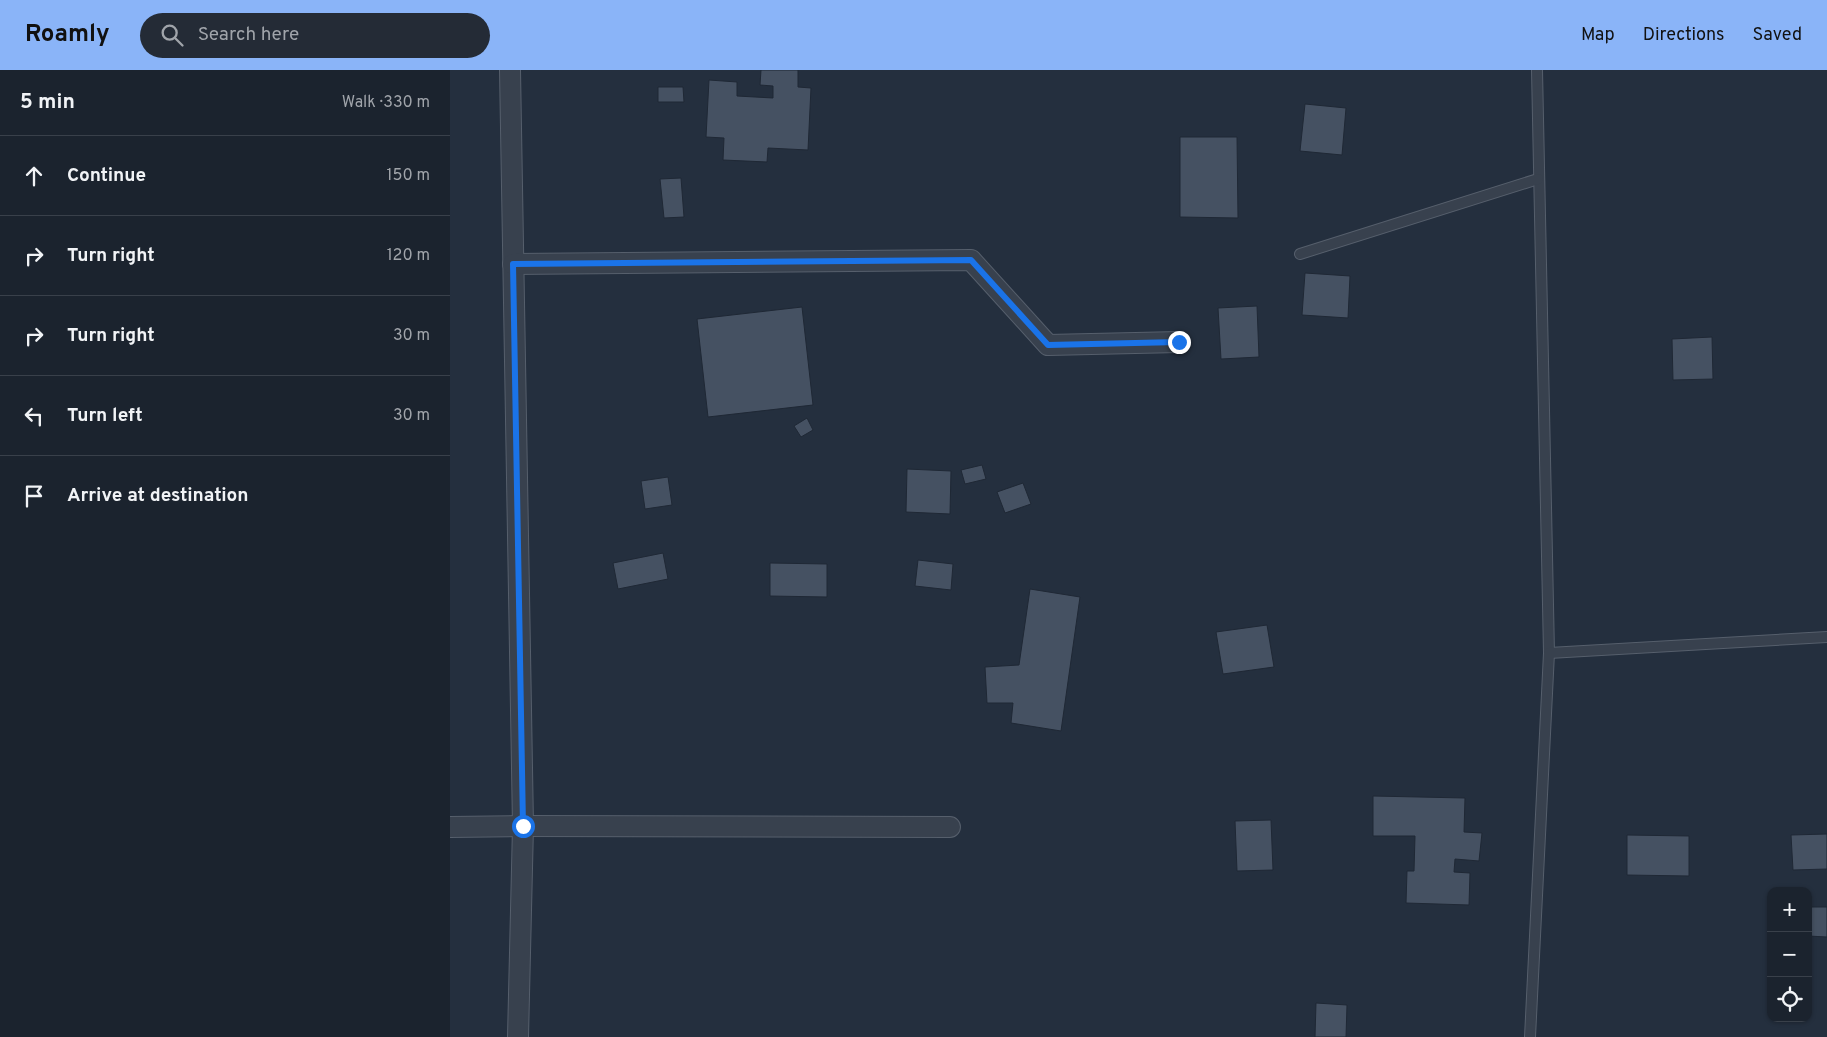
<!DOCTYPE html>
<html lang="en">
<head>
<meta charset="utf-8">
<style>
	:root { --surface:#1b232e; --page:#242b36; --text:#f1f3f6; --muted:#a0a4aa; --line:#39404a; --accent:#8ab4f8 }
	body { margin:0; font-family:Overpass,sans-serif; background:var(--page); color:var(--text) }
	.controls { position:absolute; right:15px; bottom:15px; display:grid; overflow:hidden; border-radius:10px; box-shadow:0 1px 4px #0004 }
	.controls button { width:45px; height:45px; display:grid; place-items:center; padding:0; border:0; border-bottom:1px solid var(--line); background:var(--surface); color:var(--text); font:25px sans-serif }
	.stop { position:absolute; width:15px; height:15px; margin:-11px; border:4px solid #1a73e8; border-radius:50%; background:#fff }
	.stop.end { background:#1a73e8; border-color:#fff; box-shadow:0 1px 5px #0008 }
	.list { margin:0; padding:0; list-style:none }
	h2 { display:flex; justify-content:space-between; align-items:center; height:65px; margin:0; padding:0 20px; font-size:21px }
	h2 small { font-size:16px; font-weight:400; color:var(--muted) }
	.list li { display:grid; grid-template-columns:32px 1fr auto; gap:15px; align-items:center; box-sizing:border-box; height:80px; padding:0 20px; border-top:1px solid var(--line) }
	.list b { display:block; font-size:19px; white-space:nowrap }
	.list em { font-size:16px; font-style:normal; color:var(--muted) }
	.icon { flex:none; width:28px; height:28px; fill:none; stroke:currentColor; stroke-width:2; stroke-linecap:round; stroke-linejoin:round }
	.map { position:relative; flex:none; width:1377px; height:967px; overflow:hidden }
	header { display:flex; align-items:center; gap:30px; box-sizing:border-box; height:70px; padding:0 25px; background:var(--accent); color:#111 }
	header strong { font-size:24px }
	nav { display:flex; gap:28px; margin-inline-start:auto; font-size:18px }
	.search { width:350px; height:45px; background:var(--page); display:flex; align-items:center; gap:12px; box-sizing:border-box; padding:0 18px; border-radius:28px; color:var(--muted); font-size:19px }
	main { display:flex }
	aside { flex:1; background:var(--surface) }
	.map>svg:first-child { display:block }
	.building { fill:#455162; stroke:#1f2835 }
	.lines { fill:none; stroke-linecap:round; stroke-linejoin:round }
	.service-casing { stroke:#565f6c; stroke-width:12 }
	.minor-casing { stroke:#565f6c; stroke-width:22 }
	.service { stroke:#38414e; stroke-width:10 }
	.minor { stroke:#38414e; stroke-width:20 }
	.route { stroke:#1a73e8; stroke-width:6 }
</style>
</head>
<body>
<header>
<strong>Roamly</strong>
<div class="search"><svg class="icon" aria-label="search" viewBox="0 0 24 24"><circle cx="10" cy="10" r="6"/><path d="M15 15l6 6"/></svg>Search here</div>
<nav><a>Map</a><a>Directions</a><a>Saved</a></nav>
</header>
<main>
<aside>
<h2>5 min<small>Walk · 330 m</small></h2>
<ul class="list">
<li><svg class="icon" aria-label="ahead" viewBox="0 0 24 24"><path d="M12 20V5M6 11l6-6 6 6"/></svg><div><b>Continue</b></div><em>150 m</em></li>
<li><svg class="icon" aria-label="right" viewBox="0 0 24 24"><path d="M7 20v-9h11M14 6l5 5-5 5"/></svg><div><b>Turn right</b></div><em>120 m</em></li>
<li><svg class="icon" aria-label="right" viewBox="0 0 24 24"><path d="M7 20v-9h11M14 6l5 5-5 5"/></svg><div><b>Turn right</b></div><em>30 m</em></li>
<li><svg class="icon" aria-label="left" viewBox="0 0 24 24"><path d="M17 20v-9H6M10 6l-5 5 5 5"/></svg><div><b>Turn left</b></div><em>30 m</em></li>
<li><svg class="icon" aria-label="arrive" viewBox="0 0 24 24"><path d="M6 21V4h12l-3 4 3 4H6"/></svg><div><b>Arrive at destination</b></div></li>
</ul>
</aside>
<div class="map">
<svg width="1377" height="967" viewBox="0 0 1377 967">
	<rect width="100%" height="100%" fill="#242f3e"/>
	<g class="building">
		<path d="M311,0H348V17L361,18L358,80L318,78L317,92L273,90L274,68L256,67L259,10L287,12V26L323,28V16L310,15Z"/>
		<path d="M208,17H233L234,32H208Z"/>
		<path d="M855,34L896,38L892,85L850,81Z"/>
		<path d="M730,67H787L788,148L730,147Z"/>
		<path d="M231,108L234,147L214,148L210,109Z"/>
		<path d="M855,203L900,206L898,248L852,245Z"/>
		<path d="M807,236L809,287L771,289L768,238Z"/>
		<path d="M352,237L363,335L258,347L247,249Z"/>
		<path d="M1262,267L1263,309L1223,310L1222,269Z"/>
		<path d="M357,348L363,360L351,367L344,356Z"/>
		<path d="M532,395L536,409L515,414L511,400Z"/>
		<path d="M457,399L501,401L500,444L456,442Z"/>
		<path d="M218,407L222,435L195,439L191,411Z"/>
		<path d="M573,413L581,434L555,443L547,422Z"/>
		<path d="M213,483L218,509L168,519L163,493Z"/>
		<path d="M468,490L503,494L501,520L465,516Z"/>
		<path d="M320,493L377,494V527L320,526Z"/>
		<path d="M580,519L630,527L611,661L561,653L563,633H537L535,597L569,595Z"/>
		<path d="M817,555L824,597L773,604L766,562Z"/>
		<path d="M923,726L1015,728L1014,762L1032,763L1029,791L1005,789L1004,802L1020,803L1019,835L956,833L957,801H964L965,766H923Z"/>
		<path d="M821,750L823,800L787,801L785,751Z"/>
		<path d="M1377,764V799L1343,800L1341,765Z"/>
		<path d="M1177,765L1239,766V806L1177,805Z"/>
		<path d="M1358,837H1377V867L1358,866Z"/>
		<path d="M866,933L897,935L896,967H865Z"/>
	</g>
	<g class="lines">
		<g class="service-casing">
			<g id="service">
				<path d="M1087,0L1099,583"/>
				<path d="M850,184L1088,109"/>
				<path d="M1080,967L1099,583L1377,567"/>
			</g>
		</g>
		<g class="minor-casing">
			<g id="minor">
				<path d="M60,0L73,756L68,967"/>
				<path d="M63,194L521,190L598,275L729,272"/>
				<path d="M0,757L73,756L500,757"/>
			</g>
		</g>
		<use href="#service" class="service"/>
		<use href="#minor" class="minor"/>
	</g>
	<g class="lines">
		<path class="route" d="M73,756L63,194L521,190L598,275L729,272"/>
	</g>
</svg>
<div class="controls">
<button>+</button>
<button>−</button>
<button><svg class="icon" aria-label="locate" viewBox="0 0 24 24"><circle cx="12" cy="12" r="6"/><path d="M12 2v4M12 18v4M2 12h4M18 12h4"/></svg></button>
</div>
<div class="stop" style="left:73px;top:756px"></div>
<div class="stop end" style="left:729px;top:272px"></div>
</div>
</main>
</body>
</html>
